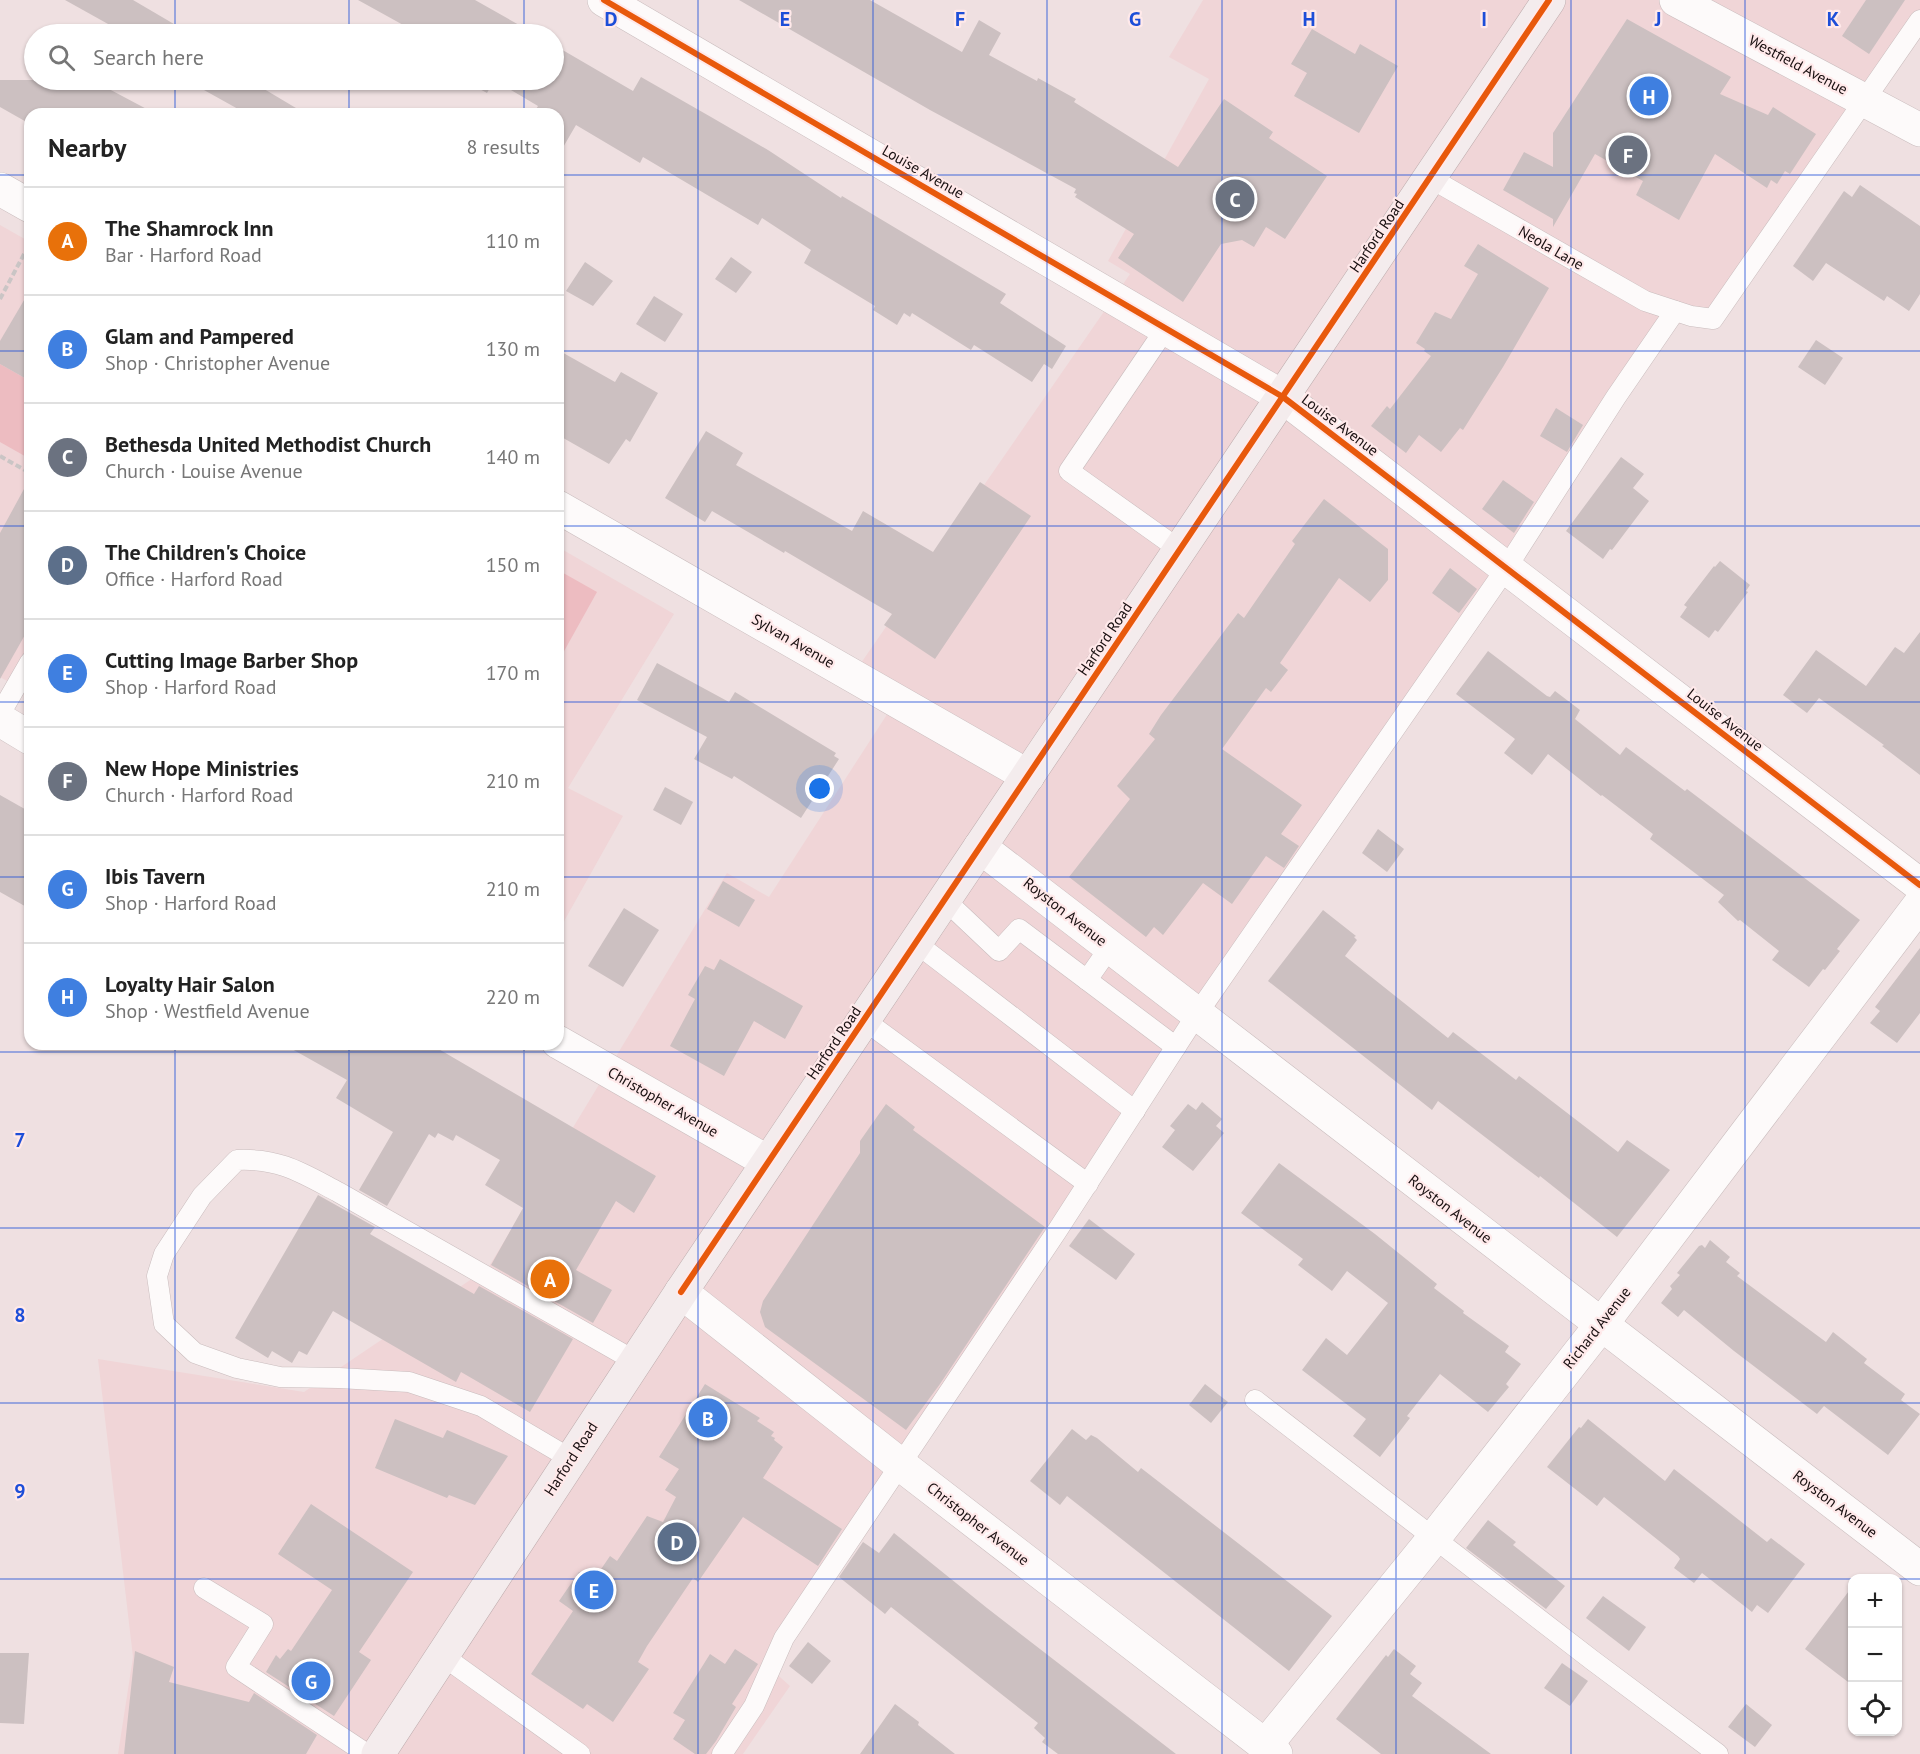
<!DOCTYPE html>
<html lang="en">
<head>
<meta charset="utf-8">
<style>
	:root { --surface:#fff; --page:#f2f2f2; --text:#222; --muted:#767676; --line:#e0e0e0; --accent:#0b8043 }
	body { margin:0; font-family:"PT Sans",sans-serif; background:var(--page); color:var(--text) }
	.controls { position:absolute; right:18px; bottom:18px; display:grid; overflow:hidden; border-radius:12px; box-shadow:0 2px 4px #0004 }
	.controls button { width:54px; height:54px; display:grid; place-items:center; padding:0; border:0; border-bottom:2px solid var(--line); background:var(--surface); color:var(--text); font:30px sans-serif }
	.you { position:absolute; left:820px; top:789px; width:21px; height:21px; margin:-15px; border:4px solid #fff; border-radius:50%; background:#1a73e8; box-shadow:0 0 0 9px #1a73e833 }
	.badge { display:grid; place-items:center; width:39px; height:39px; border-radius:50%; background:var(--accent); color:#fff; font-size:20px; font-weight:700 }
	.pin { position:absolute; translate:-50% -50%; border:3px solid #fff; box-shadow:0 2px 6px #0006 }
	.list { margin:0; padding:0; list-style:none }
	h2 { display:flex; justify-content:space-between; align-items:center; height:78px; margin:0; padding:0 24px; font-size:26px }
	h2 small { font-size:20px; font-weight:400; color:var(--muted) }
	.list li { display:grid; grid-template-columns:39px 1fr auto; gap:18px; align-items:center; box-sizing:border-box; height:108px; padding:0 24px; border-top:2px solid var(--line) }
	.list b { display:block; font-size:22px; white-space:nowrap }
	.list p { margin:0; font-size:20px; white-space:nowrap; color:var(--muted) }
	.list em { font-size:20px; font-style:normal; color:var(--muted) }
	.icon { flex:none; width:33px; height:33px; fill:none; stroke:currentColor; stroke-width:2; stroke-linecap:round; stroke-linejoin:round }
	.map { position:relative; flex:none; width:1920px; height:1754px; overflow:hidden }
	.search { position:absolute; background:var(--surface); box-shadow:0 2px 4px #0004; left:24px; top:24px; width:540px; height:66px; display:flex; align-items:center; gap:15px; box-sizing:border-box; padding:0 21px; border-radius:33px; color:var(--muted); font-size:22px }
	.panel { position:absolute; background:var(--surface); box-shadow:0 2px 4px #0004; left:24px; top:108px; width:540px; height:942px; border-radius:18px }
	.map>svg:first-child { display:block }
	.built { fill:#f0d5d7 }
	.green { fill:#edbcc1 }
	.building { fill:#ccc0c1 }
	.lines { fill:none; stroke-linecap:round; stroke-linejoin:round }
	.service-casing { stroke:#c9bcbd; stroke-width:21 }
	.minor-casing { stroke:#c9bcbd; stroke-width:34 }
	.primary-casing { stroke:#bdacad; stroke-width:34 }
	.path { stroke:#cac5c5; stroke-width:4; stroke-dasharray:6 3; stroke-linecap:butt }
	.service { stroke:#fdfafa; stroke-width:20 }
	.minor { stroke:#fdfafa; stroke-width:33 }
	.primary { stroke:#f4eced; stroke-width:33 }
	.cycleway-casing { stroke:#ffe9ea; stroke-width:10 }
	.cycleway { stroke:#e8590c; stroke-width:6 }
	.grid { fill:none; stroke:#1d4ed8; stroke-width:1.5; stroke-opacity:0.55 }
	.labels { text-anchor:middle; stroke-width:4.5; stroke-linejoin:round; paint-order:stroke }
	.street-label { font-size:15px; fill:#191011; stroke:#ffe9ea }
	.grid-label { font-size:20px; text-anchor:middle; font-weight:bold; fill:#1d4ed8; stroke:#ffe9ea; stroke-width:4.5; stroke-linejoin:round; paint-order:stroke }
</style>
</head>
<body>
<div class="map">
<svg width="1920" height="1754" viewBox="0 0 1920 1754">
	<rect width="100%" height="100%" fill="#efe0e1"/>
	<g class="built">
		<path d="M1203,0H1920V13L1715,316L1673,325L771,1669L790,1686L743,1754H118L133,1657L98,1359L304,1392L488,1268L727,873L769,897L895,702L852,676L1130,274L1108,261L1209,79L1169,57Z"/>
		<path d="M0,225L30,242V694L0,677Z"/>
		<path d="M558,547L674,614L568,788L623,816L558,932Z"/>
	</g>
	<g class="green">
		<path d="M0,364L30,381V459L0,442Z"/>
		<path d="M558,570L597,592L558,662Z"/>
	</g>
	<g class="building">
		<path d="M65,0H133L191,34H126Z"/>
		<path d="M358,0H475L535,34H400L405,26Z"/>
		<path d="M739,0H870L962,52L979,20L1001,33L989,55L1037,81L1038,78L1076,99L1074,102L1178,167L1224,99L1273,132L1269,138L1327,176L1285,239L1266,227L1254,247L1242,240L1221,244L1183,302L1118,258L1134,234L1075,197L1077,194L1074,193L1076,189L930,110Z"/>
		<path d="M1866,0H1905L1869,54L1842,36Z"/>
		<path d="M1627,19L1731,77L1720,94L1768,115L1773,107L1816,134L1790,174L1785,171L1777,184L1771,180L1767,188L1715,154L1679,220L1636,195L1643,181L1595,154L1553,227V219L1503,190L1524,152L1553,167V133Z"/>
		<path d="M1312,29L1355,54L1360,44L1398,66L1359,133L1294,96L1307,73L1291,64Z"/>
		<path d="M554,45L633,91L641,77L711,117L768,150L841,198L842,196L1006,294L1000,303L1066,346L1052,369L1044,364L1032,382L974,345L971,350L912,313L910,317L904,313L897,325L873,310L875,306L804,263L811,250L762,218L758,225L643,157L640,163L576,125L558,156V114H533L538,106L494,80L487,93L463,80H554Z"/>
		<path d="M0,80H92L156,114H30V124L0,107Z"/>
		<path d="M186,80H249L306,114H247Z"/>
		<path d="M1860,185L1920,226V294L1909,311L1887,296L1884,301L1826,263L1813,281L1793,266L1844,191L1852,197Z"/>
		<path d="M1478,244L1549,288L1503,367L1463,430L1460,428L1441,452L1419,435L1406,453L1371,426L1387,406L1390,409L1431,356L1424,351L1425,349L1416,343L1435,312L1451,319L1478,274L1464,266Z"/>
		<path d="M731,257L752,272L736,293L715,279Z"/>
		<path d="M585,262L613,281L593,306L566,291Z"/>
		<path d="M30,290V381L0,364V341Z"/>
		<path d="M654,296L683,314L665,342L636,324Z"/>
		<path d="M1816,340L1843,358L1825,385L1798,367Z"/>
		<path d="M558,350L615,382L621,372L658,393L630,442L626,439L609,464L558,435Z"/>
		<path d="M1556,408L1583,425L1567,452L1540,436Z"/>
		<path d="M706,431L743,453L736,465L852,531L863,511L933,552L980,482L1031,516L935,659L884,625L892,614L785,551L784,553L712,511L705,522L665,498Z"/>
		<path d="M1621,457L1644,474L1633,488L1649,501L1612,550L1610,549L1603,559L1566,531Z"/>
		<path d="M30,478V626L0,679V533Z"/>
		<path d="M1503,480L1534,502L1514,533L1482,509Z"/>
		<path d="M1324,499L1388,549V580L1370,602L1339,578L1280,663L1288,670L1271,692L1266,688L1222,749L1302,805L1281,834L1299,846L1284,868L1266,856L1232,904L1203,883L1163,935L1154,927L1146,937L1069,877L1130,799L1117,786L1155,739L1149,734L1161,715L1238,613L1244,618L1295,544L1292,541Z"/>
		<path d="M1720,561L1750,585L1746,591L1748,592L1718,632L1715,630L1709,638L1680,617L1687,607L1684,605L1714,566L1715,567Z"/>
		<path d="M1450,568L1477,589L1459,613L1432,593Z"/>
		<path d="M1920,632V775L1882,746L1884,745L1819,698L1807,713L1783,695L1816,650L1866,686L1895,647L1904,653Z"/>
		<path d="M1488,651L1547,696L1550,697L1555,691L1580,710L1575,719L1620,755L1626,747L1685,791L1687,789L1860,920L1837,949L1840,951L1825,970L1823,969L1809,987L1772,960L1779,951L1740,920L1738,921L1718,902L1724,895L1650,839L1653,834L1602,795L1601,796L1548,754L1532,775L1504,753L1515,739L1456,694Z"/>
		<path d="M657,663L729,702L735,692L836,753L834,756L839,759L801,818L734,776L732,779L694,759L707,737L637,700Z"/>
		<path d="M665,787L693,802L681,825L653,810Z"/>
		<path d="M0,795L30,812V909L0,892Z"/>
		<path d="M1378,829L1404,849L1387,872L1362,853Z"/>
		<path d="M723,881L755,900L739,927L707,909Z"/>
		<path d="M624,908L659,930L623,987L588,966Z"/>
		<path d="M1323,910L1356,936L1354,937L1357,940L1345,956L1448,1038L1453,1032L1516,1080L1519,1076L1618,1152L1627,1140L1670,1170L1617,1237L1540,1176L1539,1178L1515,1160L1438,1101L1432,1110L1268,981Z"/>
		<path d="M1920,948V1013L1897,1043L1870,1023L1880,1011L1875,1007Z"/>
		<path d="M720,959L803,1006L785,1039L754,1021L724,1076L670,1046L695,999L688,995L705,966L714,970Z"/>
		<path d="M283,1044H430L656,1176L634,1213L616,1201L576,1270L612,1290L593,1323L491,1265L523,1208L485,1185L500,1160L456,1135L453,1141L438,1133L435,1138L429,1134L387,1206L359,1190L393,1132L336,1098L347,1080Z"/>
		<path d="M1202,1102L1222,1119L1216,1126L1224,1133L1193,1171L1162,1147L1175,1130L1170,1126L1188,1104L1196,1110Z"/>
		<path d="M886,1104L915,1127L913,1130L1045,1227L940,1384L906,1430L765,1327L760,1312L763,1301L860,1153V1141Z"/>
		<path d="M1279,1163L1375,1234L1437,1284L1434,1288L1464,1311L1463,1313L1509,1346L1505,1352L1521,1364L1506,1384L1509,1387L1488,1412L1440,1374L1407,1416L1410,1418L1380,1457L1353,1436L1366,1419L1302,1370L1326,1338L1347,1355L1388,1303L1347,1271L1332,1291L1298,1265L1303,1259L1241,1213Z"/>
		<path d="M318,1195L375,1227L370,1234L474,1294L479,1286L573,1339L530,1412L461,1372L456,1382L333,1311L307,1355L299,1351L292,1363L272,1351L268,1358L235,1338Z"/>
		<path d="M1089,1219L1135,1254L1116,1280L1069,1246Z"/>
		<path d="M1710,1240L1730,1257L1726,1262L1740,1273L1737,1276L1826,1342L1833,1332L1867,1359L1864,1363L1905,1394L1901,1400L1920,1414L1888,1455L1824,1406L1817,1414L1734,1351L1684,1310L1678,1317L1661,1303L1672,1289L1670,1286L1680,1275L1677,1273L1699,1246L1702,1245L1705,1248Z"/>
		<path d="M705,1384L760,1418L757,1421L774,1432L771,1436L775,1438L774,1440L783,1447L763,1478L842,1529L818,1566L743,1517L698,1582L693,1578L647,1646L638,1662L649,1669L613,1722L587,1704L583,1709L531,1674L573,1611L559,1601L579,1572L593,1581L610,1556L617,1561L647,1516L663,1522L676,1497L665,1490L679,1469L659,1457Z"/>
		<path d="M1205,1384L1228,1402L1211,1423L1189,1405Z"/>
		<path d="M395,1419L443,1438L447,1430L508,1456L475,1505L449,1495L447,1498L375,1468Z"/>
		<path d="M1588,1419L1665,1481L1674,1469L1767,1542L1771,1538L1805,1564L1768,1613L1757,1605L1752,1612L1702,1573L1694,1583L1674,1568L1680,1559L1678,1556L1604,1497L1597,1506L1547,1467L1579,1427L1581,1428Z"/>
		<path d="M1072,1429L1086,1440L1091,1435L1097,1438L1138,1472L1141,1468L1332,1616L1289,1671L1067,1496L1060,1505L1030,1481Z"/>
		<path d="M311,1504L413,1572L359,1652L371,1660L334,1716L266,1672L276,1655L280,1659L288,1649L291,1651L332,1590L278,1554Z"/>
		<path d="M1488,1520L1516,1542L1513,1545L1565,1586L1546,1609L1466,1548Z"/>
		<path d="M894,1533L987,1608L1176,1754H1058L1042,1742L1045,1738L1034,1728L1038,1723L891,1607L885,1614L839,1577L863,1542L879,1553Z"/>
		<path d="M1852,1587V1685L1805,1649Z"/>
		<path d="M1603,1596L1646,1627L1629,1651L1586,1618Z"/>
		<path d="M808,1642L831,1661L812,1684L789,1666Z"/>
		<path d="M735,1649L758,1664L732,1704L736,1707L716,1741L706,1754H695L673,1739L685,1720L673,1713L710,1654L725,1664Z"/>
		<path d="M1394,1649L1416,1666L1410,1674L1422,1683L1412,1696L1491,1754H1381L1336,1719L1386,1655L1388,1657Z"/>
		<path d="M135,1651L174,1667L169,1682L249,1702L254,1693L317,1735L306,1754H124Z"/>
		<path d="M0,1653H29L24,1724L0,1723Z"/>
		<path d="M1562,1663L1588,1681L1570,1706L1544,1688Z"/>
		<path d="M895,1704L919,1722L918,1725L955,1754H860Z"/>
		<path d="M1746,1704L1772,1725L1755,1747L1728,1727Z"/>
	</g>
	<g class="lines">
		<g class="service-casing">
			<g id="service">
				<path d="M1430,178L1645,301L1691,316L1713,319L1920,20"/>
				<path d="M1166,328L1069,471L1180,550"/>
				<path d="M0,714L30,662"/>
				<path d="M945,900L999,951L1019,929L1087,980L1110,947"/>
				<path d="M916,943L1135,1111"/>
				<path d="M1087,980L1176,1047"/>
				<path d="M864,1020L1088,1184"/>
				<path d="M1255,1400L1592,1660L1718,1754"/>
				<path d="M571,1459L481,1406L409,1382L339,1378L280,1377L237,1368L195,1353L164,1324L157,1276L164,1254L202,1196L237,1160C280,1158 302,1173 338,1192L635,1361"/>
				<path d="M204,1588L263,1624L236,1667L367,1754"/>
				<path d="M443,1656L580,1754"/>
				<path d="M722,1754L754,1706L784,1638L1057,1231L1197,1014L1507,567L1616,397L1675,311"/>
			</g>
		</g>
		<g class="minor-casing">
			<g id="minor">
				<path d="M604,0L1283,397L1920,885"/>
				<path d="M1676,0L1920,130"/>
				<path d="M0,189L30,206"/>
				<path d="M558,507L1028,776"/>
				<path d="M0,720L30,738"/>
				<path d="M980,847L1920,1569"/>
				<path d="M558,1042L768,1162"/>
				<path d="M681,1292L901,1465L1276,1754"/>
				<path d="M1265,1746L1434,1538L1601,1325L1920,904"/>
			</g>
		</g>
		<g class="primary-casing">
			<path id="primary" d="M378,1754L681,1292L1549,0"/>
		</g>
		<g class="path">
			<path d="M0,299L30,243"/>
			<path d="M0,456L30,473"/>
		</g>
		<use href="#service" class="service"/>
		<use href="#minor" class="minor"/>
		<use href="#primary" class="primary"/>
		<g class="cycleway-casing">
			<g id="cycleway">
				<path d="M604,0L1283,397L1920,885"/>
				<path d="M681,1292L1549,0"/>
			</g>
		</g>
		<use href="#cycleway" class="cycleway"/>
	</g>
	<path class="grid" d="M175,0V34M349,0V34M524,0V34M698,0V1754M873,0V1754M1047,0V1754M1222,0V1754M1396,0V1754M1571,0V1754M1745,0V1754M175,80V114M349,80V114M524,80V114M0,175H30M558,175H1920M0,351H30M558,351H1920M0,526H30M558,526H1920M0,702H30M558,702H1920M0,877H30M558,877H1920M175,1044V1754M349,1044V1754M524,1044V1754M0,1052H1920M0,1228H1920M0,1403H1920M0,1579H1852M1898,1579H1920"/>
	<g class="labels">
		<g class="street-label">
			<text transform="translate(1798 65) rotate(28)" y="5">Westfield Avenue</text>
			<text transform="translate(923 172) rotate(30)" y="5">Louise Avenue</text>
			<text transform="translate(1377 236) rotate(-56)" y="5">Harford Road</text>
			<text transform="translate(1551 248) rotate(30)" y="5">Neola Lane</text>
			<text transform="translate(1340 425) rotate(37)" y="5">Louise Avenue</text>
			<text transform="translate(1105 639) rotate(-56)" y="5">Harford Road</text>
			<text transform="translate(793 641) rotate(30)" y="5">Sylvan Avenue</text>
			<text transform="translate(1725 720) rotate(38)" y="5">Louise Avenue</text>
			<text transform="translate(1065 912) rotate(38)" y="5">Royston Avenue</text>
			<text transform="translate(834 1043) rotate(-56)" y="5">Harford Road</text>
			<text transform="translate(663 1102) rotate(30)" y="5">Christopher Avenue</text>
			<text transform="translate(1450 1209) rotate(38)" y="5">Royston Avenue</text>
			<text transform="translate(1597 1328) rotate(-52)" y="5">Richard Avenue</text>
			<text transform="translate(571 1459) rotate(-57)" y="5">Harford Road</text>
			<text transform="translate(1835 1504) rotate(37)" y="5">Royston Avenue</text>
			<text transform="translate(978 1524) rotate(38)" y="5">Christopher Avenue</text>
		</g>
	</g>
	<g class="grid-label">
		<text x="611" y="26">D</text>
		<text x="785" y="26">E</text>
		<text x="960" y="26">F</text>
		<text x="1135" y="26">G</text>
		<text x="1309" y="26">H</text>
		<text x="1484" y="26">I</text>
		<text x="1658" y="26">J</text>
		<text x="1833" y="26">K</text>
		<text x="20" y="1147">7</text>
		<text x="20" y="1322">8</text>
		<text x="20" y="1498">9</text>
	</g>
</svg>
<div class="controls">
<button>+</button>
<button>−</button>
<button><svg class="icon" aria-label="locate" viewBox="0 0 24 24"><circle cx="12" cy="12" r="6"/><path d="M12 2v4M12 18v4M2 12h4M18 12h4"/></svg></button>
</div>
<div class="you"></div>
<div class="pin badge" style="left:550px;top:1279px;background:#e8710a">A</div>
<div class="pin badge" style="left:708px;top:1418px;background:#3f7fe0">B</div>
<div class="pin badge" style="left:1235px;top:199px;background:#6b7280">C</div>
<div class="pin badge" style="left:677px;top:1542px;background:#5c6f8a">D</div>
<div class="pin badge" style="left:594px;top:1590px;background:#3f7fe0">E</div>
<div class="pin badge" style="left:1628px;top:155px;background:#6b7280">F</div>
<div class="pin badge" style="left:311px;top:1681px;background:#3f7fe0">G</div>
<div class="pin badge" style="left:1649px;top:96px;background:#3f7fe0">H</div>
<div class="search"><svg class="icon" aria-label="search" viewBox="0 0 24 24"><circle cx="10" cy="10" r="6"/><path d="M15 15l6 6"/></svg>Search here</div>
<section class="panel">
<h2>Nearby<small>8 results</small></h2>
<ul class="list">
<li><span class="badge" style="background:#e8710a">A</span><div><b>The Shamrock Inn</b><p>Bar · Harford Road</p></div><em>110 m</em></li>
<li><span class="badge" style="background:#3f7fe0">B</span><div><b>Glam and Pampered</b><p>Shop · Christopher Avenue</p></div><em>130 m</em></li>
<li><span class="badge" style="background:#6b7280">C</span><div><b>Bethesda United Methodist Church</b><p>Church · Louise Avenue</p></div><em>140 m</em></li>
<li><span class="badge" style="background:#5c6f8a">D</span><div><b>The Children's Choice</b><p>Office · Harford Road</p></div><em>150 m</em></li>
<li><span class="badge" style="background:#3f7fe0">E</span><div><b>Cutting Image Barber Shop</b><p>Shop · Harford Road</p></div><em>170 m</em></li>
<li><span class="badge" style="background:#6b7280">F</span><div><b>New Hope Ministries</b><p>Church · Harford Road</p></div><em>210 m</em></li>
<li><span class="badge" style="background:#3f7fe0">G</span><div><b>Ibis Tavern</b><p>Shop · Harford Road</p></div><em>210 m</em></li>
<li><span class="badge" style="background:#3f7fe0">H</span><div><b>Loyalty Hair Salon</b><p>Shop · Westfield Avenue</p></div><em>220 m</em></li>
</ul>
</section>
</div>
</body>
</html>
